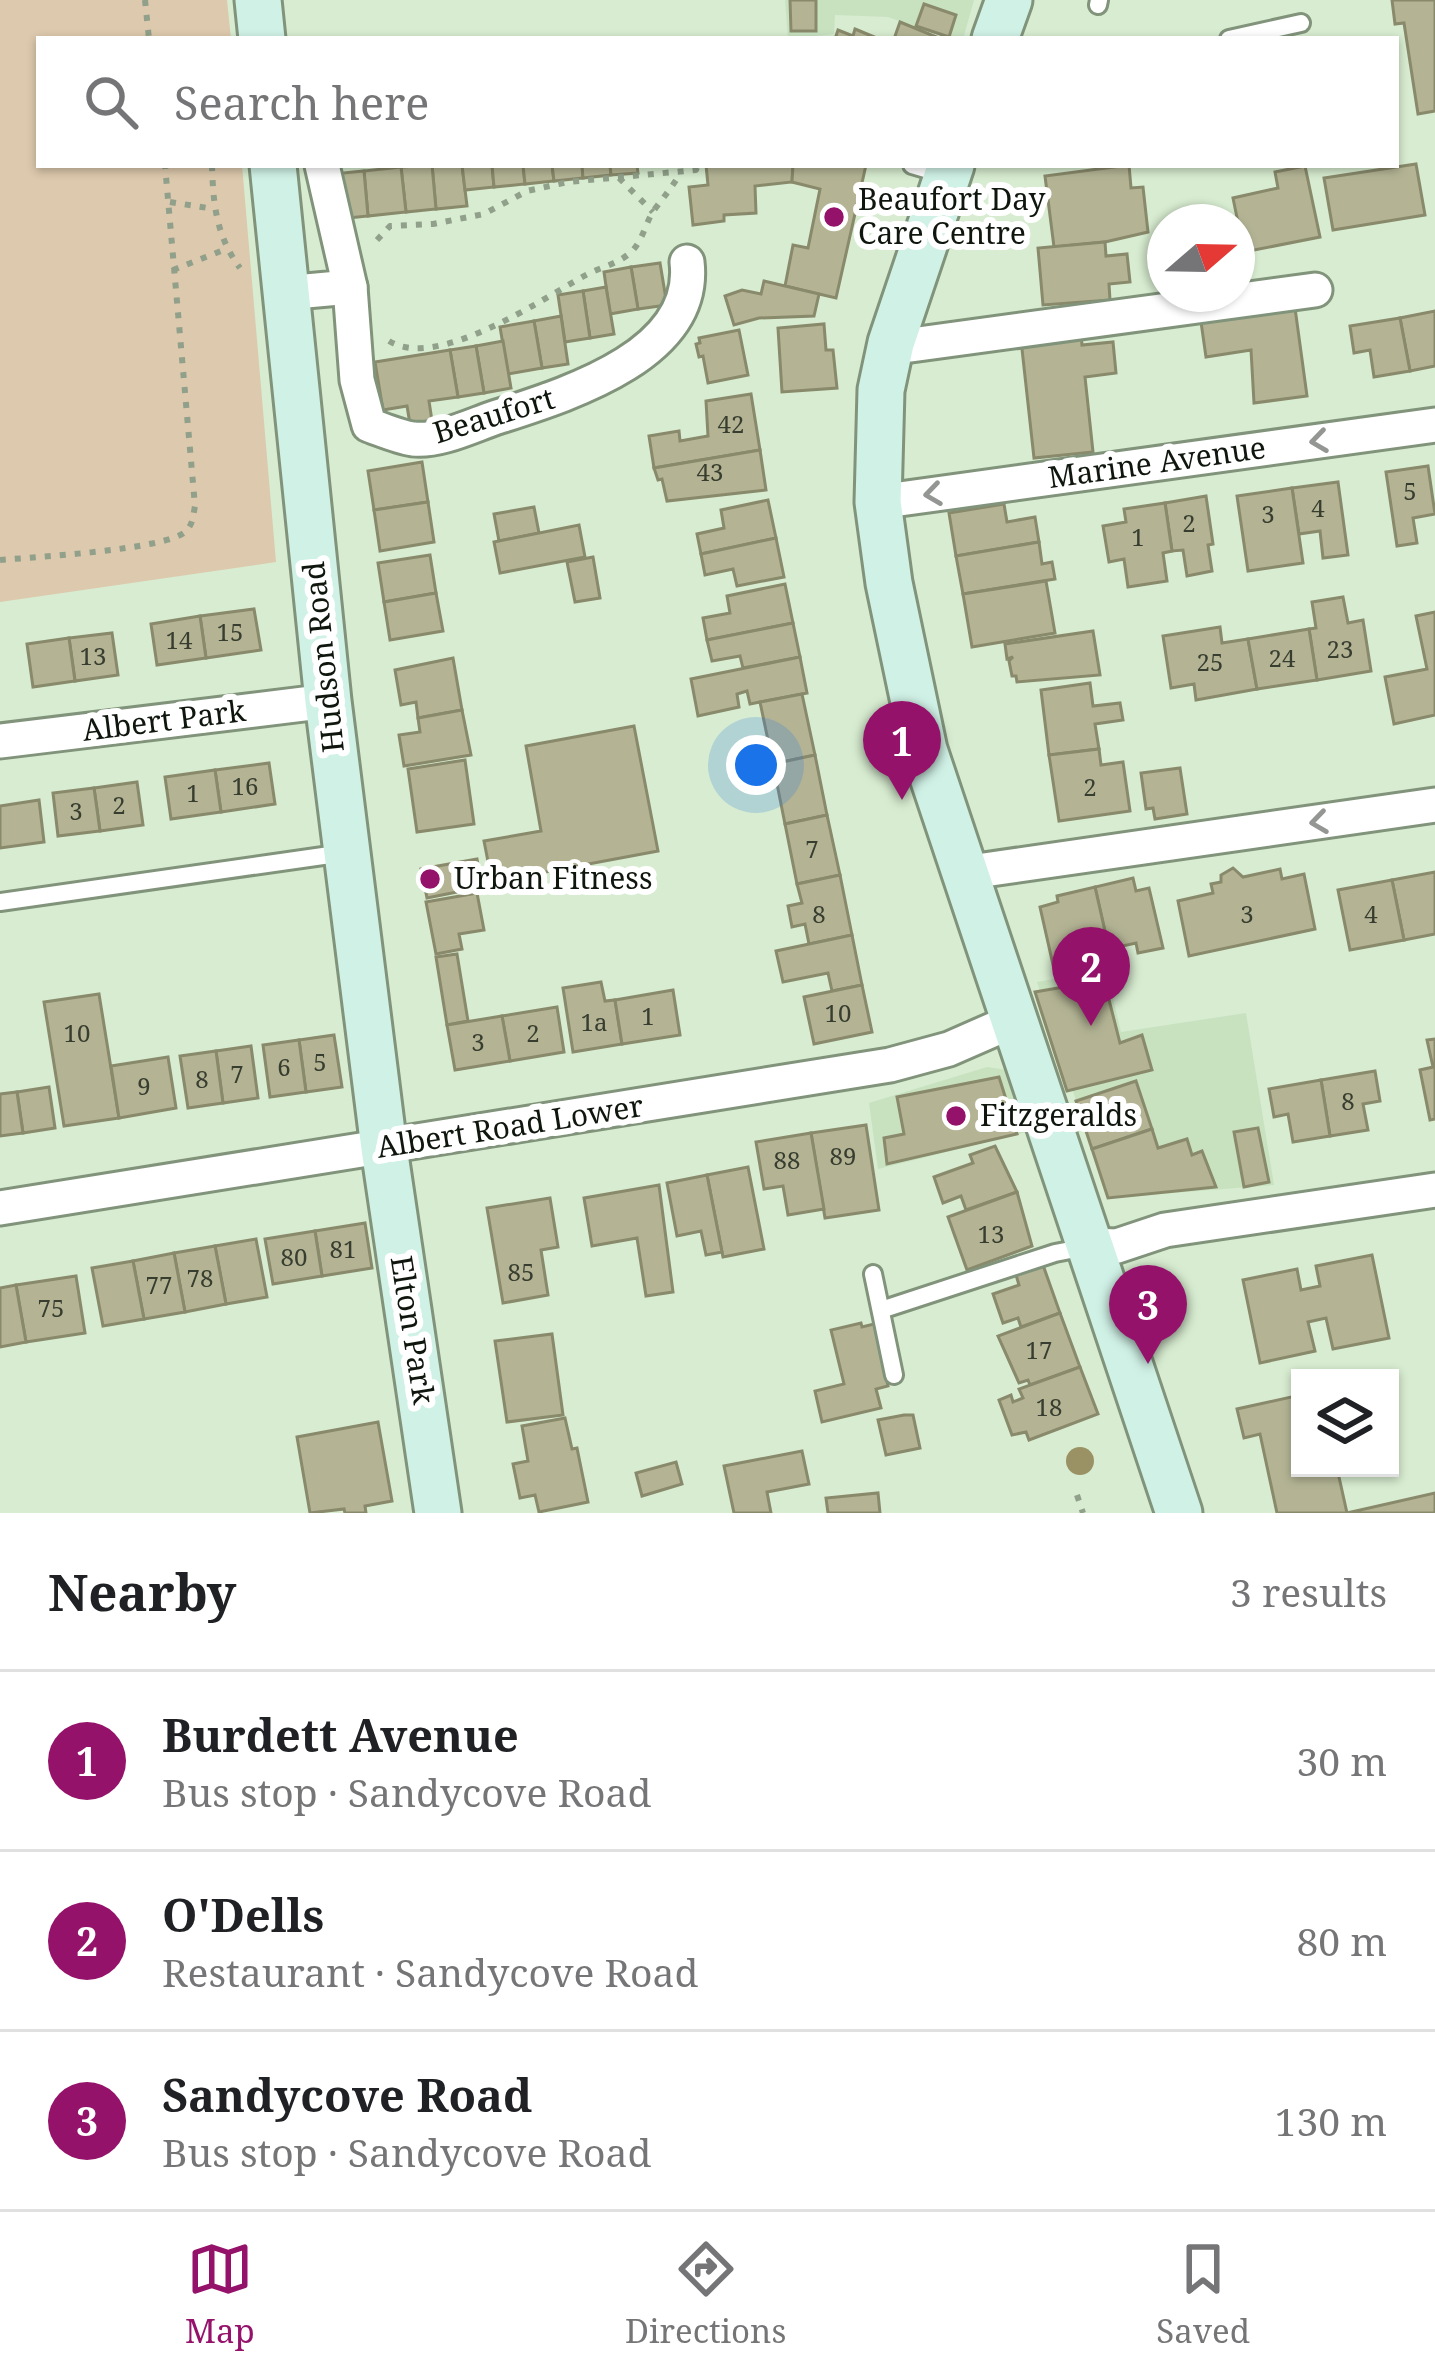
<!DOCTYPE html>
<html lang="en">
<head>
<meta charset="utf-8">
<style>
	:root { --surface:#fff; --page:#f2f2f2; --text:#202124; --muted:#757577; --line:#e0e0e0; --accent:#95126b }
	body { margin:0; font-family:"Noto Serif",serif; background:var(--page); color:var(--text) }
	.controls { position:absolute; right:36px; bottom:36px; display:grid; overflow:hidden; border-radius:0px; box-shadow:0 3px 9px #0004 }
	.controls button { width:108px; height:108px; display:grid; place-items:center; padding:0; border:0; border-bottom:3px solid var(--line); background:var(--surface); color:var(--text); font:60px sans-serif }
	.compass { position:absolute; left:1147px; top:204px; width:108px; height:108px; border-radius:50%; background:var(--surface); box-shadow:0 3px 9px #0004; rotate:70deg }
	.you { position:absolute; left:756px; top:765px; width:42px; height:42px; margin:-30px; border:9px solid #fff; border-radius:50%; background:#1a73e8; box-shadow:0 0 0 18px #1a73e833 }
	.badge { display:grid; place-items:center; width:78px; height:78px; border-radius:50%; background:var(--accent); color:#fff; font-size:39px; font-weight:700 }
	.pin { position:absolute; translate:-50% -99px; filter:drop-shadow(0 3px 6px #0008) }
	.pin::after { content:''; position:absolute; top:63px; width:42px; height:36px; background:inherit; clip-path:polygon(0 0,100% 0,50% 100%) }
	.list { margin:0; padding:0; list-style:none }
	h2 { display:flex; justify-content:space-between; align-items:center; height:156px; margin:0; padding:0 48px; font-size:51px }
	h2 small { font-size:39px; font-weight:400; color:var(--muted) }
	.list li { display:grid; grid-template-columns:78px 1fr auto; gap:36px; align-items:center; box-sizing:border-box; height:180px; padding:0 48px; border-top:3px solid var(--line) }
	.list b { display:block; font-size:45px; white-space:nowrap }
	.list p { margin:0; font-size:39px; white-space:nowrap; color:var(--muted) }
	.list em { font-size:39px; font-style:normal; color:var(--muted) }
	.icon { flex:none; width:66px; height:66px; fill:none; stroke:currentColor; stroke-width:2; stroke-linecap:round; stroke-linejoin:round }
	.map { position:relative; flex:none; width:1435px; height:1513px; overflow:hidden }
	.search { position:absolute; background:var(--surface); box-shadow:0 3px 9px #0004; left:36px; right:36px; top:36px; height:132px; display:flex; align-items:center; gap:30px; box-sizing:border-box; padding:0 42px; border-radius:0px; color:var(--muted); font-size:45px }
	.sheet { height:696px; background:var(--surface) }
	nav { display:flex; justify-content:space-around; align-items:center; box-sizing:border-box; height:168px; border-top:3px solid var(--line); background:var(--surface); font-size:33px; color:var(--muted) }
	nav a { display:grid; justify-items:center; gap:6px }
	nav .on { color:var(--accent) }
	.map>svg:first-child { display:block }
	.built { fill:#c8e2c0 }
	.green { fill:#ddc9ad }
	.building { fill:#b4b495; stroke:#89896b; stroke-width:3 }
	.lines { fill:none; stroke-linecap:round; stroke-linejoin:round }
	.lane-casing { stroke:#81947b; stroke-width:22 }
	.street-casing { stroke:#81947b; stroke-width:39 }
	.secondary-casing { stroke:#81947b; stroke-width:51 }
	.path { stroke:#90a08a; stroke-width:6; stroke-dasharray:6 9; stroke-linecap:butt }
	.lane { stroke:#fff; stroke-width:16 }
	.street { stroke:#fff; stroke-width:33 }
	.secondary { stroke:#d0f1e6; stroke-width:45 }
	.tree { fill:#9a9264 }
	.oneway { stroke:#939692 }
	.poi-dot { fill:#95126b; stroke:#fff; stroke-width:4.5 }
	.labels { text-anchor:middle; stroke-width:12; stroke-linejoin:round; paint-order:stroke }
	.number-label { font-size:24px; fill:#383e2f }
	.poi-label { font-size:30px; fill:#0f160d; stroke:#fff; text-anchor:start }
	.street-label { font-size:30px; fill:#0f160d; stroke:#fff }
</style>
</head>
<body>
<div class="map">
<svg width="1435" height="1513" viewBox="0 0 1435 1513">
	<rect width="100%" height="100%" fill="#d7ecd0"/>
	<g class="built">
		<path d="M785,0H974L963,39H949L888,17L835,15L834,34L788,39Z"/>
		<path d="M1106,970L1121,1032L1246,1013L1274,1185L1108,1198L1037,982Z"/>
		<path d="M987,1067L1007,1070L1027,1132L878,1169L869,1103Z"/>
	</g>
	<path class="green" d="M0,0H227L231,39H39V165H242L276,562L0,602Z"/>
	<g class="building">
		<path d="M790,0H816V31H791Z"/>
		<path d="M1392,0H1435V111L1418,114L1404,23L1395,24Z"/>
		<path d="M924,4L956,15L949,37L916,26Z"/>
		<path d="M900,22L939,38V39H894Z"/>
		<path d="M855,29L879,39H835L838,30L853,36Z"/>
		<path d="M1416,164L1425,215L1333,230L1324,178Z"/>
		<path d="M432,165H462L467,206L436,209Z"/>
		<path d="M432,165L436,209L406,212L401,167Z"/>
		<path d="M462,165H492L494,187L465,190Z"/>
		<path d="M492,165H523L525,184L494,187Z"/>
		<path d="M523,165H552L554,181L525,184Z"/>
		<path d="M552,165H582L583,178L554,181Z"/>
		<path d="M582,165H610L611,175L583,178Z"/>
		<path d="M610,165H637L638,173L611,175Z"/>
		<path d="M706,165H793L792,182L755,186L756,213L724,215V221L693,225L689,187L708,185Z"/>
		<path d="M793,165H866L836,298L785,286L793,245L808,248L820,189L792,182Z"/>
		<path d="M1129,165L1131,188L1143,187L1148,232L1105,242L1054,247L1045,176Z"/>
		<path d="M1305,166L1320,237L1244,252L1233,198L1278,188L1275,172Z"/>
		<path d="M401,167L406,212L368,216L364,171Z"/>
		<path d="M364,171L368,216L338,219L333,174Z"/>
		<path d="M1105,242L1106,256L1127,254L1130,282L1109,284L1110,300L1043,305L1038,248Z"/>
		<path d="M660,263L667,305L638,309L631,267Z"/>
		<path d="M631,267L638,309L610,314L604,272Z"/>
		<path d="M764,281L819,294L814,316L759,318L734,325L725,296L742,290L761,294Z"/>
		<path d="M606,287L614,334L590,338L583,291Z"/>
		<path d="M583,291L590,338L565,342L558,295Z"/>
		<path d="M1295,308L1307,396L1254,403L1251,350L1206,357L1200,315Z"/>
		<path d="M1435,311V366L1410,371L1400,318Z"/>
		<path d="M561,316L568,364L542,368L534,321Z"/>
		<path d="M1400,318L1410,371L1374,377L1370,350L1354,353L1350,326Z"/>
		<path d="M534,321L542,368L508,374L500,327Z"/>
		<path d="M824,324L826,350H833L837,388L782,392L778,328Z"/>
		<path d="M739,330L748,375L708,383L703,356L699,357L696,344L700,343L699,338Z"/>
		<path d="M1081,333L1082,345L1113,342L1116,373L1085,377L1093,452L1034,458L1021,340Z"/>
		<path d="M503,341L511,388L484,393L476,346Z"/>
		<path d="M476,346L484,393L458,397L450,350Z"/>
		<path d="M450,350L458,397L429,401L432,421L410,424L407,406L383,410L375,362Z"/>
		<path d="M751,394L760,450L654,468L649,436L679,431L680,441L708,436L706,401Z"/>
		<path d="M760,450L766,490L667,501L662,479L658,480L654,468Z"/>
		<path d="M422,462L428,502L374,510L368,471Z"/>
		<path d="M1428,466L1435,514L1413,518L1417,543L1397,546L1386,472Z"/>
		<path d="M1338,482L1348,555L1323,558L1320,531L1299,534L1292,488Z"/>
		<path d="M1292,488L1303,563L1248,571L1237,496Z"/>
		<path d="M1206,496L1213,544L1208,545L1212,571L1187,576L1183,550L1172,551L1165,503Z"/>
		<path d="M768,500L776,538L701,554L697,534L724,528L721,510Z"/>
		<path d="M428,502L434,542L380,551L374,510Z"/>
		<path d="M1165,503L1172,551L1163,553L1167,581L1128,587L1124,559L1109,562L1103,526L1126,522L1124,509Z"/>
		<path d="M1004,504L1007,522L1035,517L1039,542L956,556L949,513Z"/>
		<path d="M534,507L539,533L499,541L494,514Z"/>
		<path d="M579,525L585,557L500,573L494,542Z"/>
		<path d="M776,538L784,577L737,586L733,569L705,575L701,554Z"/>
		<path d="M1039,542L1042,564L1052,562L1055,579L963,594L956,556Z"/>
		<path d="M430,555L436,593L384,602L378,563Z"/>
		<path d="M593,557L600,598L575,602L567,562Z"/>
		<path d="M1046,581L1055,633L972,647L963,594Z"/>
		<path d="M785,584L793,623L707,640L703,618L730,613L727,596Z"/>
		<path d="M436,593L443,631L390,640L384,602Z"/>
		<path d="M1343,597L1348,623L1363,620L1371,671L1317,680L1309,629L1316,628L1312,602Z"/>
		<path d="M254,609L261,650L206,658L200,616Z"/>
		<path d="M1435,612V715L1394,724L1385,677L1427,669L1416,616Z"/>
		<path d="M200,616L206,658L157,665L151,624Z"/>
		<path d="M793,623L800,657L743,668L740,656L712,661L707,640Z"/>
		<path d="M1220,627L1222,643L1248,639L1257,689L1196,700L1194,684L1171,688L1163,636Z"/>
		<path d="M1309,629L1317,680L1257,689L1248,639Z"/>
		<path d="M1093,631L1100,675L1017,682L1016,676H1012L1009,661L1013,657L1007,659L1005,644Z"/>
		<path d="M112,633L118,675L75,681L69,638Z"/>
		<path d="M69,638L75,681L33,687L27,644Z"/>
		<path d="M800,657L807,693L750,704L747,691L737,694L739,707L698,716L691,679Z"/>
		<path d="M453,658L462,710L418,718L416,702L401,705L395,670Z"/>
		<path d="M1090,683L1093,706L1120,703L1123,720L1095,724L1099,749L1049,755L1041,690Z"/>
		<path d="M802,694L815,755L773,764L760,702Z"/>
		<path d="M462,710L471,755L404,766L399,735L420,732L418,718Z"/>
		<path d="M634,726L658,851L492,882L484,841L541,831L526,746Z"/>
		<path d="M1099,749L1101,765L1123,762L1130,811L1059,821L1049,755Z"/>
		<path d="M815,755L827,815L785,824L773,764Z"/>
		<path d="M465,760L474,824L417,832L408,769Z"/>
		<path d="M269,763L275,804L221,812L215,770Z"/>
		<path d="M1180,768L1187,814L1155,819L1153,808L1146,809L1141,773Z"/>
		<path d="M215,770L221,812L171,819L165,777Z"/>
		<path d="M137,782L143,825L100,831L94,788Z"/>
		<path d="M94,788L100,831L58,836L53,793Z"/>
		<path d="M39,800L44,842L0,848V806Z"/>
		<path d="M827,815L840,875L797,884L785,824Z"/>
		<path d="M477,859L482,887L427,898L421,869Z"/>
		<path d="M1233,868L1243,877L1280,869L1282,879L1304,874L1315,929L1189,956L1178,901L1213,893L1211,884L1221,882V875Z"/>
		<path d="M1435,872V934L1404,940L1392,880Z"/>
		<path d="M840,875L852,935L809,944L805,924L792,927L788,906L802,903L797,884Z"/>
		<path d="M1133,878L1136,891L1149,888L1163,948L1138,953L1136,943L1109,949L1095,887Z"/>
		<path d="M1392,880L1404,940L1350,950L1338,890Z"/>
		<path d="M1095,887L1109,949L1092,954L1095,970L1056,978L1040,907L1058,902L1057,896Z"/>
		<path d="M477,893L484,930L459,934L462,949L436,954L426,902Z"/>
		<path d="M852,935L862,985L832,991L828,973L783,982L776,951Z"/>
		<path d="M457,954L468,1021L447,1025L436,957Z"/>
		<path d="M1104,980L1120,1043L1142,1035L1152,1070L1067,1091L1035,992Z"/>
		<path d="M601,982L605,1001L615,1000L622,1044L573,1052L563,988Z"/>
		<path d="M862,985L872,1032L814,1044L804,997Z"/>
		<path d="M673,990L680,1035L622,1044L615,1000Z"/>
		<path d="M99,994L119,1118L64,1126L44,1002Z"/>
		<path d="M557,1007L564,1052L510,1061L502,1016Z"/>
		<path d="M502,1016L510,1061L455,1070L447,1025Z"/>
		<path d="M334,1035L342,1087L306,1092L299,1040Z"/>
		<path d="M1435,1039V1119L1430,1120L1420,1070L1433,1067L1427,1040Z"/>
		<path d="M299,1040L306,1092L270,1097L263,1045Z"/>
		<path d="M251,1046L258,1098L223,1103L216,1051Z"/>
		<path d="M216,1051L223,1103L188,1108L180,1056Z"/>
		<path d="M168,1057L176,1108L119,1118L111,1066Z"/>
		<path d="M1375,1071L1380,1101L1363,1104L1368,1130L1330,1136L1321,1080Z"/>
		<path d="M999,1077L1017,1134L887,1164L884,1138L904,1134L897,1097Z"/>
		<path d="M1321,1080L1330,1136L1293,1142L1288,1114L1274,1117L1269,1089Z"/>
		<path d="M1136,1081L1152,1129L1092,1149L1076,1101Z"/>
		<path d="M49,1087L55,1128L23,1133L17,1092Z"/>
		<path d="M17,1092L23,1133L0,1136V1094Z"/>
		<path d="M866,1125L879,1210L825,1218L811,1133Z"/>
		<path d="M1258,1128L1269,1182L1244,1187L1234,1132Z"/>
		<path d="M1152,1129L1158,1148L1187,1139L1192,1155L1202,1151L1216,1187L1108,1198L1092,1149Z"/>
		<path d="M811,1133L824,1209L788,1215L783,1186L764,1189L756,1142Z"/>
		<path d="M995,1146L1017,1192L966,1210L961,1196L943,1203L934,1177L973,1163L970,1155Z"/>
		<path d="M748,1167L764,1249L723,1257L707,1175Z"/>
		<path d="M707,1175L722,1252L706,1255L701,1231L677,1236L667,1183Z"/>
		<path d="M659,1185L673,1292L646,1296L637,1238L592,1246L584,1198Z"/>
		<path d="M1017,1192L1032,1246L967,1270L948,1217Z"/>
		<path d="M550,1198L558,1247L541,1250L548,1295L503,1303L487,1208Z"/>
		<path d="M365,1223L372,1268L322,1276L315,1231Z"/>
		<path d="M315,1231L322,1276L273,1284L265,1239Z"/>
		<path d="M256,1239L267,1297L226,1304L215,1246Z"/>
		<path d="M215,1246L226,1304L185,1312L174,1253Z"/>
		<path d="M174,1253L185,1312L144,1319L133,1261Z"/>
		<path d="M1372,1255L1389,1338L1333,1349L1326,1318L1308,1322L1315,1351L1260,1363L1243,1280L1297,1269L1301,1290L1320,1286L1316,1266Z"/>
		<path d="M133,1261L144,1319L103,1326L92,1268Z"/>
		<path d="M1043,1265L1060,1313L1021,1327L1018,1318L1003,1323L993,1294L1019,1285L1016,1275Z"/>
		<path d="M76,1276L85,1333L26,1342L16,1285Z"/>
		<path d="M16,1285L26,1342L0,1347V1288Z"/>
		<path d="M1060,1313L1080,1367L1030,1385L1028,1380L1019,1383L998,1336Z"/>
		<path d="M861,1323L862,1327L874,1324L888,1386L876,1389L881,1408L822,1422L815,1391L844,1384L831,1330Z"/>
		<path d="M552,1334L563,1415L507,1422L495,1341Z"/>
		<path d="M1080,1367L1098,1414L1029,1440L1026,1432L1012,1435L999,1400L1011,1395L1013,1402L1023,1398L1019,1389Z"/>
		<path d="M1300,1395V1468H1337L1347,1513L1435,1493V1513H1277L1260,1434L1244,1438L1237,1409Z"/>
		<path d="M904,1415H913L920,1448L886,1455L878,1420Z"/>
		<path d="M565,1418L572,1449L577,1448L588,1502L539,1512L535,1495L520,1498L513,1464L528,1461L522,1426Z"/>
		<path d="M378,1422L392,1501L365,1506L366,1513H345L344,1509L310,1513L297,1437Z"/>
		<path d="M802,1451L809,1484L767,1492L771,1513H734L724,1466Z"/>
		<path d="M676,1462L682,1484L642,1496L636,1473Z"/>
		<path d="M878,1493L880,1513H828L826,1498Z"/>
	</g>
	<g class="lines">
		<g class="lane-casing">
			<g id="lane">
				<path d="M1098,5L1099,0"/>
				<path d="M1229,39L1301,23"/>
				<path d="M912,165L946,175"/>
				<path d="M0,902L344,853"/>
				<path d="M873,1274L894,1375"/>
				<path d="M881,1310L1055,1253L1086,1247"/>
			</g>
		</g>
		<g class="street-casing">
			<g id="street">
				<path d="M350,287L357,380L369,425C383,430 399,437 413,439C438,442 471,426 494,418C565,395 698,356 687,262"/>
				<path d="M284,293L350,287L322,165"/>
				<path d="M891,343L911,345L1315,290"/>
				<path d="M878,502L1435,425"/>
				<path d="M0,741L328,701"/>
				<path d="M963,873L1435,805"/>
				<path d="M0,1208L890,1065L949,1049L1013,1021"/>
				<path d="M1092,1245L1117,1246L1165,1230L1435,1190"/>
			</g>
		</g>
		<g class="secondary-casing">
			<g id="secondary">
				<path d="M258,0L262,39"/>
				<path d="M995,39L1009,0"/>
				<path d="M273,165L328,701L384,1148L438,1513"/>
				<path d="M951,165L891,343L881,390L878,502L889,583L924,750L1179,1513"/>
			</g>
		</g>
		<g class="path">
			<path d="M145,0L149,39"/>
			<path d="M212,165C213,203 216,236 240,268"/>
			<path d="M619,178L653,212"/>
			<path d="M170,202L214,209"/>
			<path d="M377,240L390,226L433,224L484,214L527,191L568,182L696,170L698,165"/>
			<path d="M173,270L226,249"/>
			<path d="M389,341C436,371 541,300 584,276C600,267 620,264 633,250C643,239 646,222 654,210C664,197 673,186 681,172"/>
			<path d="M0,560C35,557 163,550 185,532C193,525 193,516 195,506L165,165"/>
			<path d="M1077,1495L1083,1513"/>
		</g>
		<use href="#lane" class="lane"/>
		<use href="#street" class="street"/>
		<use href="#secondary" class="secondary"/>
	</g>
	<circle class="tree" cx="1080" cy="1461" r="14"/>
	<defs><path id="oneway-chevron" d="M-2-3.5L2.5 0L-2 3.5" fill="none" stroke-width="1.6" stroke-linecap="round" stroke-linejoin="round" transform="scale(3)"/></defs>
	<g class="oneway">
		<use href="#oneway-chevron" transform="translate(1319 441) rotate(172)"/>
		<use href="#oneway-chevron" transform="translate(933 494) rotate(172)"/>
		<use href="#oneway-chevron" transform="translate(1319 822) rotate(172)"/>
	</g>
	<g class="poi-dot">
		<circle cx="834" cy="217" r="12"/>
		<circle cx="430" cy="879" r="12"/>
		<circle cx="956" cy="1116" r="12"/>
	</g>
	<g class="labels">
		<g class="number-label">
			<text x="731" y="433">42</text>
			<text x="710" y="481">43</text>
			<text x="1410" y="500">5</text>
			<text x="1318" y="517">4</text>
			<text x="1268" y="523">3</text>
			<text x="1189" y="532">2</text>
			<text x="1138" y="546">1</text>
			<text x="230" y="641">15</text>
			<text x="179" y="649">14</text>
			<text x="1340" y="658">23</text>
			<text x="93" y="665">13</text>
			<text x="1282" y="667">24</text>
			<text x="1210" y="671">25</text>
			<text x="245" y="795">16</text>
			<text x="1090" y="796">2</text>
			<text x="193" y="802">1</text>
			<text x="119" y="814">2</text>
			<text x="76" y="820">3</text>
			<text x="812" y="858">7</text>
			<text x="819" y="923">8</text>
			<text x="1247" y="923">3</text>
			<text x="1371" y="923">4</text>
			<text x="838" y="1022">10</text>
			<text x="648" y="1025">1</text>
			<text x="594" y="1031">1a</text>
			<text x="77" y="1042">10</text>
			<text x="533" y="1042">2</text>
			<text x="478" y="1051">3</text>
			<text x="320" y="1071">5</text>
			<text x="284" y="1076">6</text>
			<text x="237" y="1083">7</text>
			<text x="202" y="1088">8</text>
			<text x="144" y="1095">9</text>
			<text x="1348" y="1110">8</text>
			<text x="843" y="1165">89</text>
			<text x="787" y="1169">88</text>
			<text x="991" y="1243">13</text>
			<text x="343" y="1258">81</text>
			<text x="294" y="1266">80</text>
			<text x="521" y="1281">85</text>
			<text x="200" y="1287">78</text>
			<text x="159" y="1294">77</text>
			<text x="51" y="1317">75</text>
			<text x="1039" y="1359">17</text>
			<text x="1049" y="1416">18</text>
		</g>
		<g class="poi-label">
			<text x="858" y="210">Beaufort Day<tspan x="858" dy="34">Care Centre</tspan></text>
			<text x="454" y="889">Urban Fitness</text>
			<text x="980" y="1126">Fitzgeralds</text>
		</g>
		<g class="street-label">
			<text transform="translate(494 416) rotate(-17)" y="10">Beaufort</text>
			<text transform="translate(1157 463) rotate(-8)" y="10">Marine Avenue</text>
			<text transform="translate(324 657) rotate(-96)" y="10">Hudson Road</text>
			<text transform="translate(164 721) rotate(-7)" y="10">Albert Park</text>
			<text transform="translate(510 1127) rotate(-9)" y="10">Albert Road Lower</text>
			<text transform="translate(412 1330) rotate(81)" y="10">Elton Park</text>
		</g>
	</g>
</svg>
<div class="controls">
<button><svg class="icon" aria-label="layers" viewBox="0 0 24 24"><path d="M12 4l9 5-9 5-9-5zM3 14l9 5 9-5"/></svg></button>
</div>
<svg class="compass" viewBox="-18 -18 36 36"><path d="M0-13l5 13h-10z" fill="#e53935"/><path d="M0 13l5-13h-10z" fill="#757577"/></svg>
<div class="you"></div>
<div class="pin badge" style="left:902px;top:800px">1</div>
<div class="pin badge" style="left:1091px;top:1026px">2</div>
<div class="pin badge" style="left:1148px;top:1364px">3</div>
<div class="search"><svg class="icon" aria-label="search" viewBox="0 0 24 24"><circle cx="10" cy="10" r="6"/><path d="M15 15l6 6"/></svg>Search here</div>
</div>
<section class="sheet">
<h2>Nearby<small>3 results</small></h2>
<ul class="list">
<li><span class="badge">1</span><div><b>Burdett Avenue</b><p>Bus stop · Sandycove Road</p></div><em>30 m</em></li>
<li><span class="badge">2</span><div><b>O'Dells</b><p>Restaurant · Sandycove Road</p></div><em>80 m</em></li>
<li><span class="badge">3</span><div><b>Sandycove Road</b><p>Bus stop · Sandycove Road</p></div><em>130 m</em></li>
</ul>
</section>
<nav>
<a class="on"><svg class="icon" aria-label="map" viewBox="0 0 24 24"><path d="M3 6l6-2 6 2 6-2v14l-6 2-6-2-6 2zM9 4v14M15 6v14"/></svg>Map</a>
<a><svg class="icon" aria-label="directions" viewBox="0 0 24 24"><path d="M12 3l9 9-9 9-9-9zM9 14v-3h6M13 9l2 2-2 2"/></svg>Directions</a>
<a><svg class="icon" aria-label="saved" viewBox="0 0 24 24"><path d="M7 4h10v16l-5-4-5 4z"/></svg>Saved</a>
</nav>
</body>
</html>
